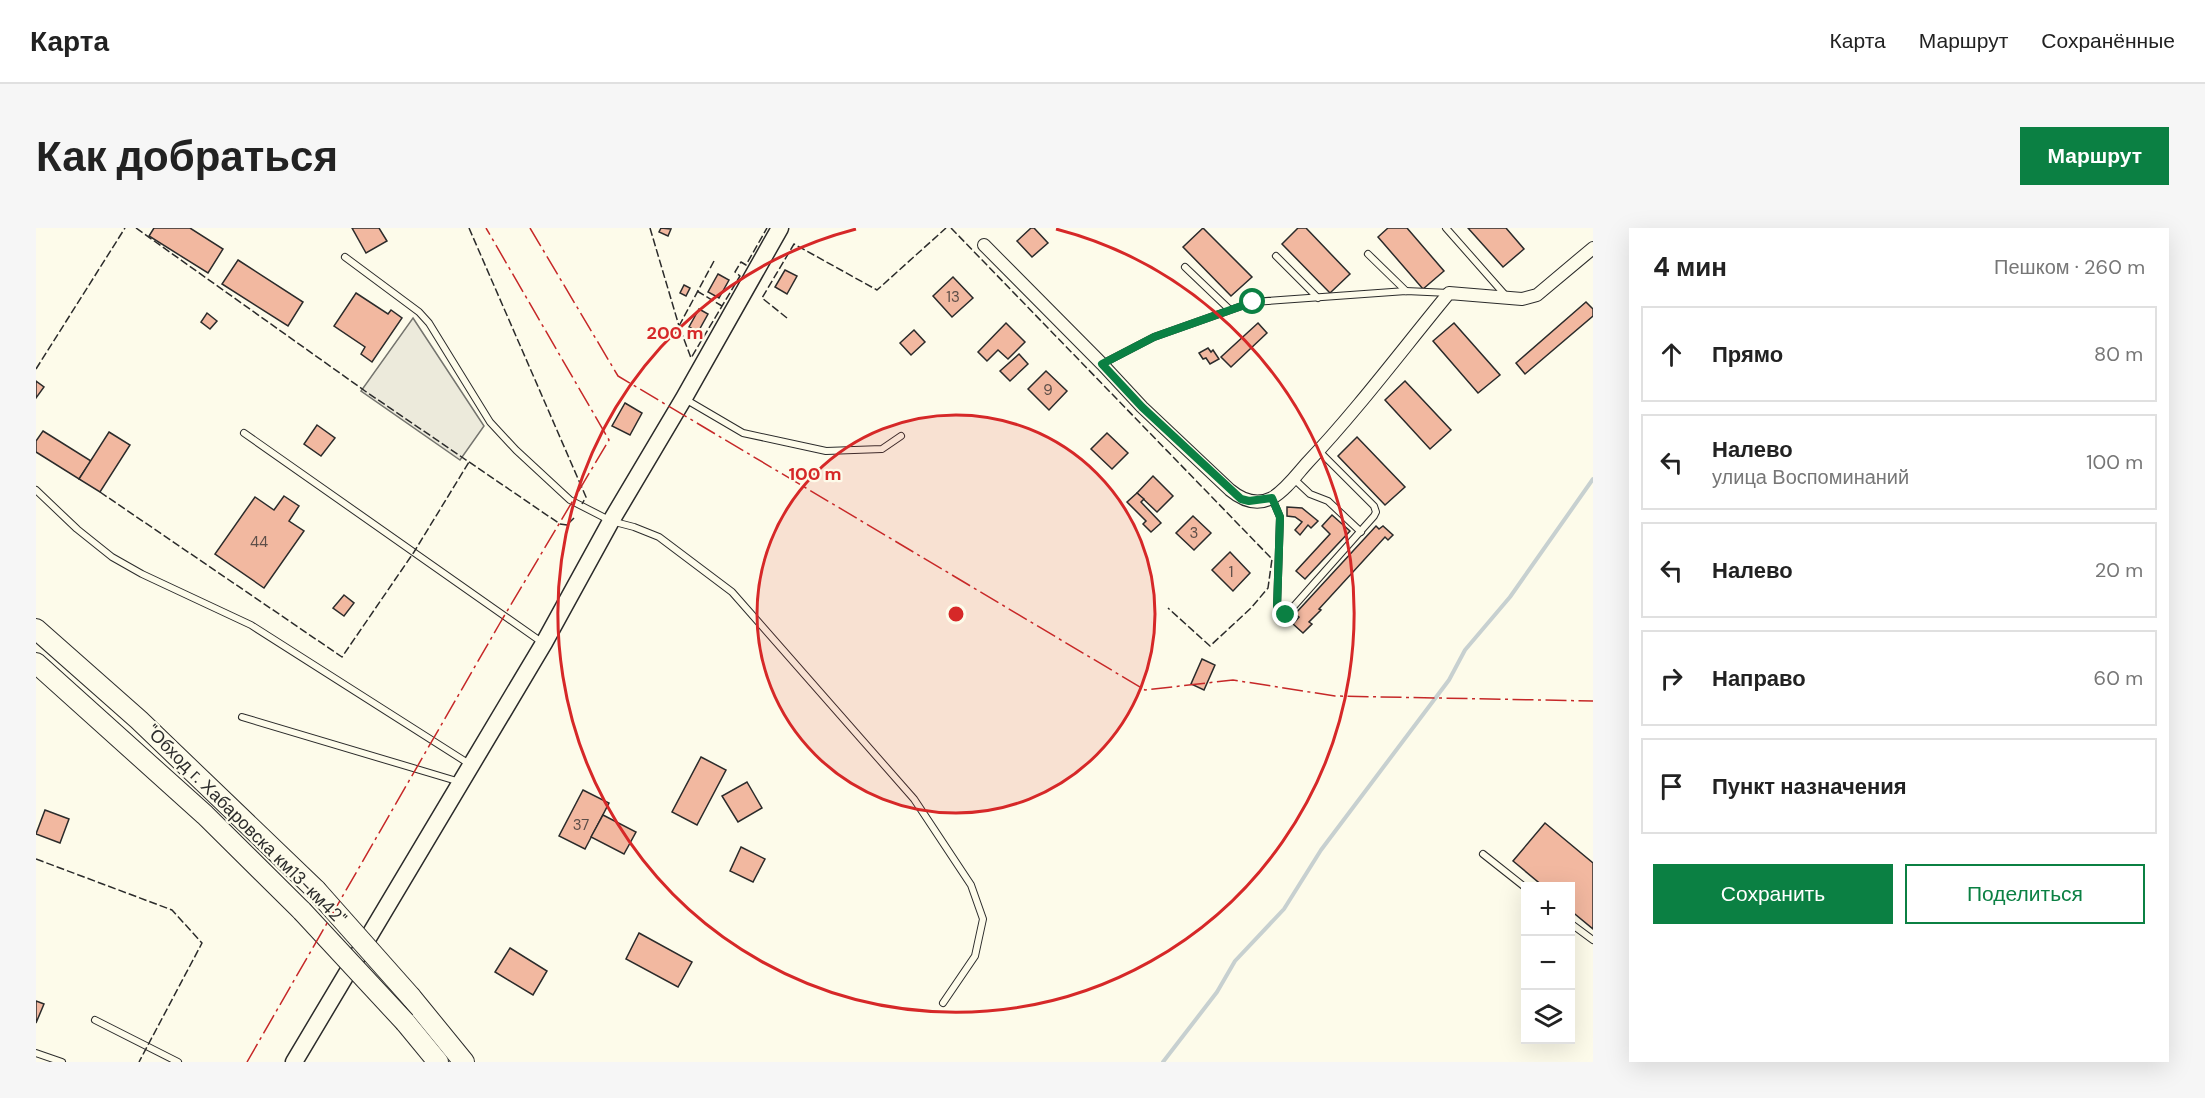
<!DOCTYPE html>
<html lang="ru">
<head>
<meta charset="utf-8">
<style>
	:root { --surface:#fff; --page:#f6f6f6; --text:#222; --muted:#767676; --line:#e0e0e0; --accent:#0b8043 }
	body { margin:0; font-family:"DM Sans",sans-serif; background:var(--page); color:var(--text) }
	.controls { position:absolute; right:18px; bottom:18px; display:grid; overflow:hidden; border-radius:0px; box-shadow:0 6px 24px #0002 }
	.controls button { width:54px; height:54px; display:grid; place-items:center; padding:0; border:0; border-bottom:2px solid var(--line); background:var(--surface); color:var(--text); font:30px sans-serif }
	.stop { position:absolute; width:18px; height:18px; margin:-14px; border:4px solid #0b8043; border-radius:50%; background:#fff }
	.stop.end { background:#0b8043; border-color:#fff; box-shadow:0 2px 6px #0008 }
	.list { margin:0; padding:0; list-style:none }
	h2 { display:flex; justify-content:space-between; align-items:center; height:78px; margin:0; padding:0 24px; font-size:26px }
	h2 small { font-size:20px; font-weight:400; color:var(--muted) }
	.list li { display:grid; grid-template-columns:39px 1fr auto; gap:18px; align-items:center; box-sizing:border-box; height:96px; margin:0 12px 12px; padding:0 12px; border:2px solid var(--line); border-radius:0px }
	.list b { display:block; font-size:22px; white-space:nowrap }
	.list p { margin:0; font-size:20px; white-space:nowrap; color:var(--muted) }
	.list em { font-size:20px; font-style:normal; color:var(--muted) }
	.actions { display:flex; gap:12px; padding:18px 24px }
	.actions a { flex:1; padding:14px 0; border:2px solid var(--accent); border-radius:0px; text-align:center; font-size:21px; color:var(--accent) }
	.actions .main { background:var(--accent); color:#fff }
	.icon { flex:none; width:33px; height:33px; fill:none; stroke:currentColor; stroke-width:2; stroke-linecap:round; stroke-linejoin:round }
	.map { position:relative; flex:none; width:1557px; height:834px; overflow:hidden; border-radius:0px }
	header { display:flex; align-items:center; gap:36px; box-sizing:border-box; height:84px; padding:0 30px; background:var(--surface); border-bottom:2px solid var(--line) }
	header strong { font-size:28px }
	nav { display:flex; gap:33px; margin-inline-start:auto; font-size:21px }
	.intro { display:flex; align-items:center; justify-content:space-between; box-sizing:border-box; height:144px; padding:0 36px }
	h1 { margin:0; font-size:42px }
	.button { padding:15px 27px; border-radius:0px; background:var(--accent); color:#fff; font-size:21px; font-weight:700 }
	main { display:flex; gap:36px; padding:0 36px }
	aside { flex:1; background:var(--surface); border-radius:0px; box-shadow:0 6px 24px #0002 }
	.map>svg:first-child { display:block }
	.parking { fill:#eceadb; stroke:#74746e; stroke-width:1.5 }
	.lines { fill:none; stroke-linecap:round; stroke-linejoin:round }
	.stream { stroke:#c7d0d0; stroke-width:4 }
	.building { fill:#f2b8a0; stroke:#2b2b2b; stroke-width:1.5 }
	.service-casing { stroke:#2b2b2b; stroke-width:8 }
	.minor-casing { stroke:#2b2b2b; stroke-width:14 }
	.secondary-casing { stroke:#2b2b2b; stroke-width:19 }
	.trunk-casing { stroke:#2b2b2b; stroke-width:22 }
	.service { stroke:#fdfbea; stroke-width:6 }
	.minor { stroke:#fdfbea; stroke-width:12 }
	.secondary { stroke:#fdfbea; stroke-width:16 }
	.trunk { stroke:#fdfbea; stroke-width:20 }
	.trunk-bridge-casing { stroke:#2b2b2b; stroke-width:22; stroke-linecap:butt }
	.trunk-bridge { stroke:#fdfbea; stroke-width:20 }
	.fence { stroke:#2b2b2b; stroke-width:1.5; stroke-dasharray:8 3; stroke-linecap:butt }
	.power { stroke:#c62828; stroke-width:1.5; stroke-dasharray:21 4.5 3 4.5; stroke-linecap:butt }
	.route { stroke:#0b8043; stroke-width:8 }
	.ring { fill:none; stroke:#d62828; stroke-width:3 }
	.labels { text-anchor:middle; stroke-width:4.5; stroke-linejoin:round; paint-order:stroke }
	.number-label { font-size:15px; fill:#5d4e48 }
	.street-label { font-size:18px; fill:#2b2b2b; stroke:#fdfbea }
	.centre { fill:#d62828; stroke:#fdfbea; stroke-width:3 }
	.ring-label { font-size:18px; text-anchor:middle; font-weight:bold; fill:#d62828; stroke:#fdfbea; stroke-width:4.5; stroke-linejoin:round; paint-order:stroke }
</style>
</head>
<body>
<header>
<strong>Карта</strong>
<nav><a>Карта</a><a>Маршрут</a><a>Сохранённые</a></nav>
</header>
<div class="intro"><h1>Как добраться</h1><a class="button">Маршрут</a></div>
<main>
<div class="map">
<svg width="1557" height="834" viewBox="0 0 1557 834">
	<rect width="100%" height="100%" fill="#fdfbea"/>
	<path class="parking" d="M377,90L448,198L424,232L325,163Z"/>
	<g class="lines">
		<path class="stream" d="M1127,834L1181,764L1199,733L1248,681L1285,622L1413,452L1429,422L1474,369L1557,251"/>
	</g>
	<g class="building">
		<path d="M118,0H154L187,21L172,45L113,8Z"/>
		<path d="M316,0H343L351,13L330,25Z"/>
		<path d="M625,0L635,1L632,8L623,4Z"/>
		<path d="M995,0H998L1012,15L996,29L981,13Z"/>
		<path d="M1167,0L1216,49L1195,68L1147,19Z"/>
		<path d="M1262,0H1270L1314,46L1294,65L1246,16Z"/>
		<path d="M1352,0H1371L1408,43L1387,61L1342,9Z"/>
		<path d="M1432,0H1470L1488,21L1467,39Z"/>
		<path d="M202,32L267,74L252,98L186,56Z"/>
		<path d="M749,42L761,48L751,66L739,59Z"/>
		<path d="M682,46L693,52L683,70L672,64Z"/>
		<path d="M917,49L937,70L916,89L897,68Z"/>
		<path d="M648,57L654,60L650,68L644,65Z"/>
		<path d="M320,65L352,86L355,82L366,90L336,134L325,126L329,119L298,98Z"/>
		<path d="M1550,74L1557,81V88L1489,146L1480,135Z"/>
		<path d="M663,81L672,86L662,104L653,99Z"/>
		<path d="M171,85L181,93L174,101L165,94Z"/>
		<path d="M970,95L989,114L972,131L962,122L951,133L942,124Z"/>
		<path d="M1222,95L1231,105L1195,139L1185,129Z"/>
		<path d="M1418,95L1464,147L1442,165L1397,113Z"/>
		<path d="M878,102L889,114L875,127L864,115Z"/>
		<path d="M1172,120L1175,124L1177,122L1183,131L1174,136L1170,130L1167,131L1163,125Z"/>
		<path d="M983,126L992,136L974,153L964,143Z"/>
		<path d="M1010,143L1031,163L1013,182L992,161Z"/>
		<path d="M0,153L8,159L0,170Z"/>
		<path d="M1369,153L1415,202L1394,221L1349,172Z"/>
		<path d="M589,175L606,185L594,207L576,198Z"/>
		<path d="M281,197L299,210L285,228L268,216Z"/>
		<path d="M7,203L55,233L43,251L0,224V213Z"/>
		<path d="M73,204L94,217L64,264L43,251Z"/>
		<path d="M1071,205L1092,225L1076,241L1055,221Z"/>
		<path d="M1321,209L1369,259L1349,277L1302,228Z"/>
		<path d="M1117,248L1137,268L1121,284L1101,265Z"/>
		<path d="M1101,265L1108,271L1105,274L1125,295L1115,304L1107,296L1110,293L1091,274Z"/>
		<path d="M248,268L263,278L253,293L268,303L228,360L179,326L219,269L238,282Z"/>
		<path d="M1251,279L1266,280L1282,293L1275,300L1272,297L1264,307L1259,302L1266,294L1259,289L1251,288Z"/>
		<path d="M1296,287L1314,303L1269,351L1260,343L1294,306L1286,298Z"/>
		<path d="M1157,288L1175,305L1158,322L1140,305Z"/>
		<path d="M1340,298L1343,301L1347,298L1357,307L1352,312L1349,309L1283,381L1285,382L1273,394L1276,396L1267,405L1257,396L1263,389L1259,386Z"/>
		<path d="M1194,324L1214,345L1197,363L1176,342Z"/>
		<path d="M308,367L318,375L308,388L297,380Z"/>
		<path d="M1166,431L1179,437L1168,462L1155,456Z"/>
		<path d="M665,529L690,542L661,597L636,584Z"/>
		<path d="M711,554L726,580L702,594L686,568Z"/>
		<path d="M547,562L573,575L549,621L523,608Z"/>
		<path d="M9,582L33,591L24,615L0,606Z"/>
		<path d="M567,587L600,604L588,626L555,609Z"/>
		<path d="M1509,595L1557,635V701L1534,682V658H1507L1477,633Z"/>
		<path d="M705,619L729,631L717,654L694,643Z"/>
		<path d="M603,705L656,734L642,759L590,731Z"/>
		<path d="M474,720L511,743L497,767L459,744Z"/>
		<path d="M0,773L8,776L0,795Z"/>
	</g>
	<g class="lines">
		<g class="service-casing">
			<g id="service">
				<path d="M1410,0L1470,68"/>
				<path d="M1332,26L1370,63"/>
				<path d="M1240,28L1282,70"/>
				<path d="M309,29L383,84L393,95L454,194L480,222L534,272L575,293L598,299L623,309L696,364L878,571L935,657L947,691L939,728L907,775"/>
				<path d="M1149,39L1193,81"/>
				<path d="M1066,136L1118,109L1217,74L1370,63L1413,65"/>
				<path d="M649,171L707,205L790,223L846,221L865,208"/>
				<path d="M208,205L507,415"/>
				<path d="M1257,250L1274,266L1292,273L1325,304"/>
				<path d="M0,262L41,301L76,329L106,346L215,397L435,537"/>
				<path d="M1236,270L1244,289L1241,380L1246,387H1250L1338,288L1340,284L1338,278L1283,223"/>
				<path d="M206,489L424,554"/>
				<path d="M1447,626L1490,660"/>
				<path d="M1534,695L1557,712"/>
				<path d="M59,792L142,834"/>
				<path d="M0,825L26,834"/>
			</g>
		</g>
		<g class="minor-casing">
			<path id="minor" d="M948,17L1066,136L1106,179L1194,262C1206,272 1220,278 1236,270C1250,262 1261,246 1272,234C1322,181 1366,122 1413,65L1486,71L1501,67L1557,20"/>
		</g>
		<g class="secondary-casing">
			<path id="secondary" d="M258,834L508,415L575,293L648,170L744,0"/>
		</g>
		<g class="trunk-casing">
			<g id="trunk">
				<path d="M0,401L103,492L280,662"/>
				<path d="M0,435L169,587L266,683"/>
				<path d="M375,769L428,834"/>
				<path d="M369,794L402,834"/>
			</g>
		</g>
		<use href="#service" class="service"/>
		<use href="#minor" class="minor"/>
		<use href="#secondary" class="secondary"/>
		<use href="#trunk" class="trunk"/>
		<g class="trunk-bridge-casing">
			<g id="trunk-bridge">
				<path d="M280,662L375,769"/>
				<path d="M266,683L369,794"/>
			</g>
		</g>
		<use href="#trunk-bridge" class="trunk-bridge"/>
		<g class="fence">
			<path d="M100,0L329,163L524,296L531,297L538,290"/>
			<path d="M433,0L550,269L546,276"/>
			<path d="M614,0L643,98"/>
			<path d="M915,0L1236,331L1232,360L1215,380L1174,418L1132,380"/>
			<path d="M678,33L643,98L655,130L704,48L699,44L705,34L710,37L731,0"/>
			<path d="M661,63L686,78"/>
			<path d="M751,90L726,70L758,16L841,62L910,0"/>
			<path d="M0,141L89,0"/>
			<path d="M64,264L306,429L378,324L433,234"/>
			<path d="M0,631L136,682L166,715L103,834"/>
		</g>
		<g class="power">
			<path d="M494,0L582,148L1109,462L1197,452L1299,468L1557,473"/>
			<path d="M211,834L464,395L573,212L450,0"/>
		</g>
	</g>
	<g class="lines">
		<path class="route" d="M1217,74L1118,109L1066,136L1106,179L1205,271L1213,273L1236,270L1244,289L1241,380L1246,387H1250"/>
	</g>
	<circle cx="920" cy="386" r="199" fill="#d62828" fill-opacity=".12"/>
	<g class="ring">
		<circle cx="920" cy="386" r="199"/>
		<path d="M1020 1A398 398 0 1 1 820 1"/>
	</g>
	<g class="labels">
		<g class="number-label">
			<text x="917" y="74">13</text>
			<text x="1012" y="167">9</text>
			<text x="1158" y="310">3</text>
			<text x="223" y="319">44</text>
			<text x="1195" y="349">1</text>
			<text x="545" y="602">37</text>
		</g>
		<g class="street-label">
			<text transform="translate(210 597) rotate(45)" y="6">"Обход г. Хабаровска км13-км42"</text>
		</g>
	</g>
	<circle cx="920" cy="386" r="9" class="centre"/>
	<g class="ring-label">
		<text x="639" y="111">200 m</text>
		<text x="779" y="252">100 m</text>
	</g>
</svg>
<div class="controls">
<button>+</button>
<button>−</button>
<button><svg class="icon" aria-label="layers" viewBox="0 0 24 24"><path d="M12 4l9 5-9 5-9-5zM3 14l9 5 9-5"/></svg></button>
</div>
<div class="stop" style="left:1217px;top:74px"></div>
<div class="stop end" style="left:1250px;top:387px"></div>
</div>
<aside>
<h2>4 мин<small>Пешком · 260 m</small></h2>
<ul class="list">
<li><svg class="icon" aria-label="ahead" viewBox="0 0 24 24"><path d="M12 20V5M6 11l6-6 6 6"/></svg><div><b>Прямо</b></div><em>80 m</em></li>
<li><svg class="icon" aria-label="left" viewBox="0 0 24 24"><path d="M17 20v-9H6M10 6l-5 5 5 5"/></svg><div><b>Налево</b><p>улица Воспоминаний</p></div><em>100 m</em></li>
<li><svg class="icon" aria-label="left" viewBox="0 0 24 24"><path d="M17 20v-9H6M10 6l-5 5 5 5"/></svg><div><b>Налево</b></div><em>20 m</em></li>
<li><svg class="icon" aria-label="right" viewBox="0 0 24 24"><path d="M7 20v-9h11M14 6l5 5-5 5"/></svg><div><b>Направо</b></div><em>60 m</em></li>
<li><svg class="icon" aria-label="arrive" viewBox="0 0 24 24"><path d="M6 21V4h12l-3 4 3 4H6"/></svg><div><b>Пункт назначения</b></div></li>
</ul>
<div class="actions"><a class="main">Сохранить</a><a>Поделиться</a></div>
</aside>
</main>
</body>
</html>
